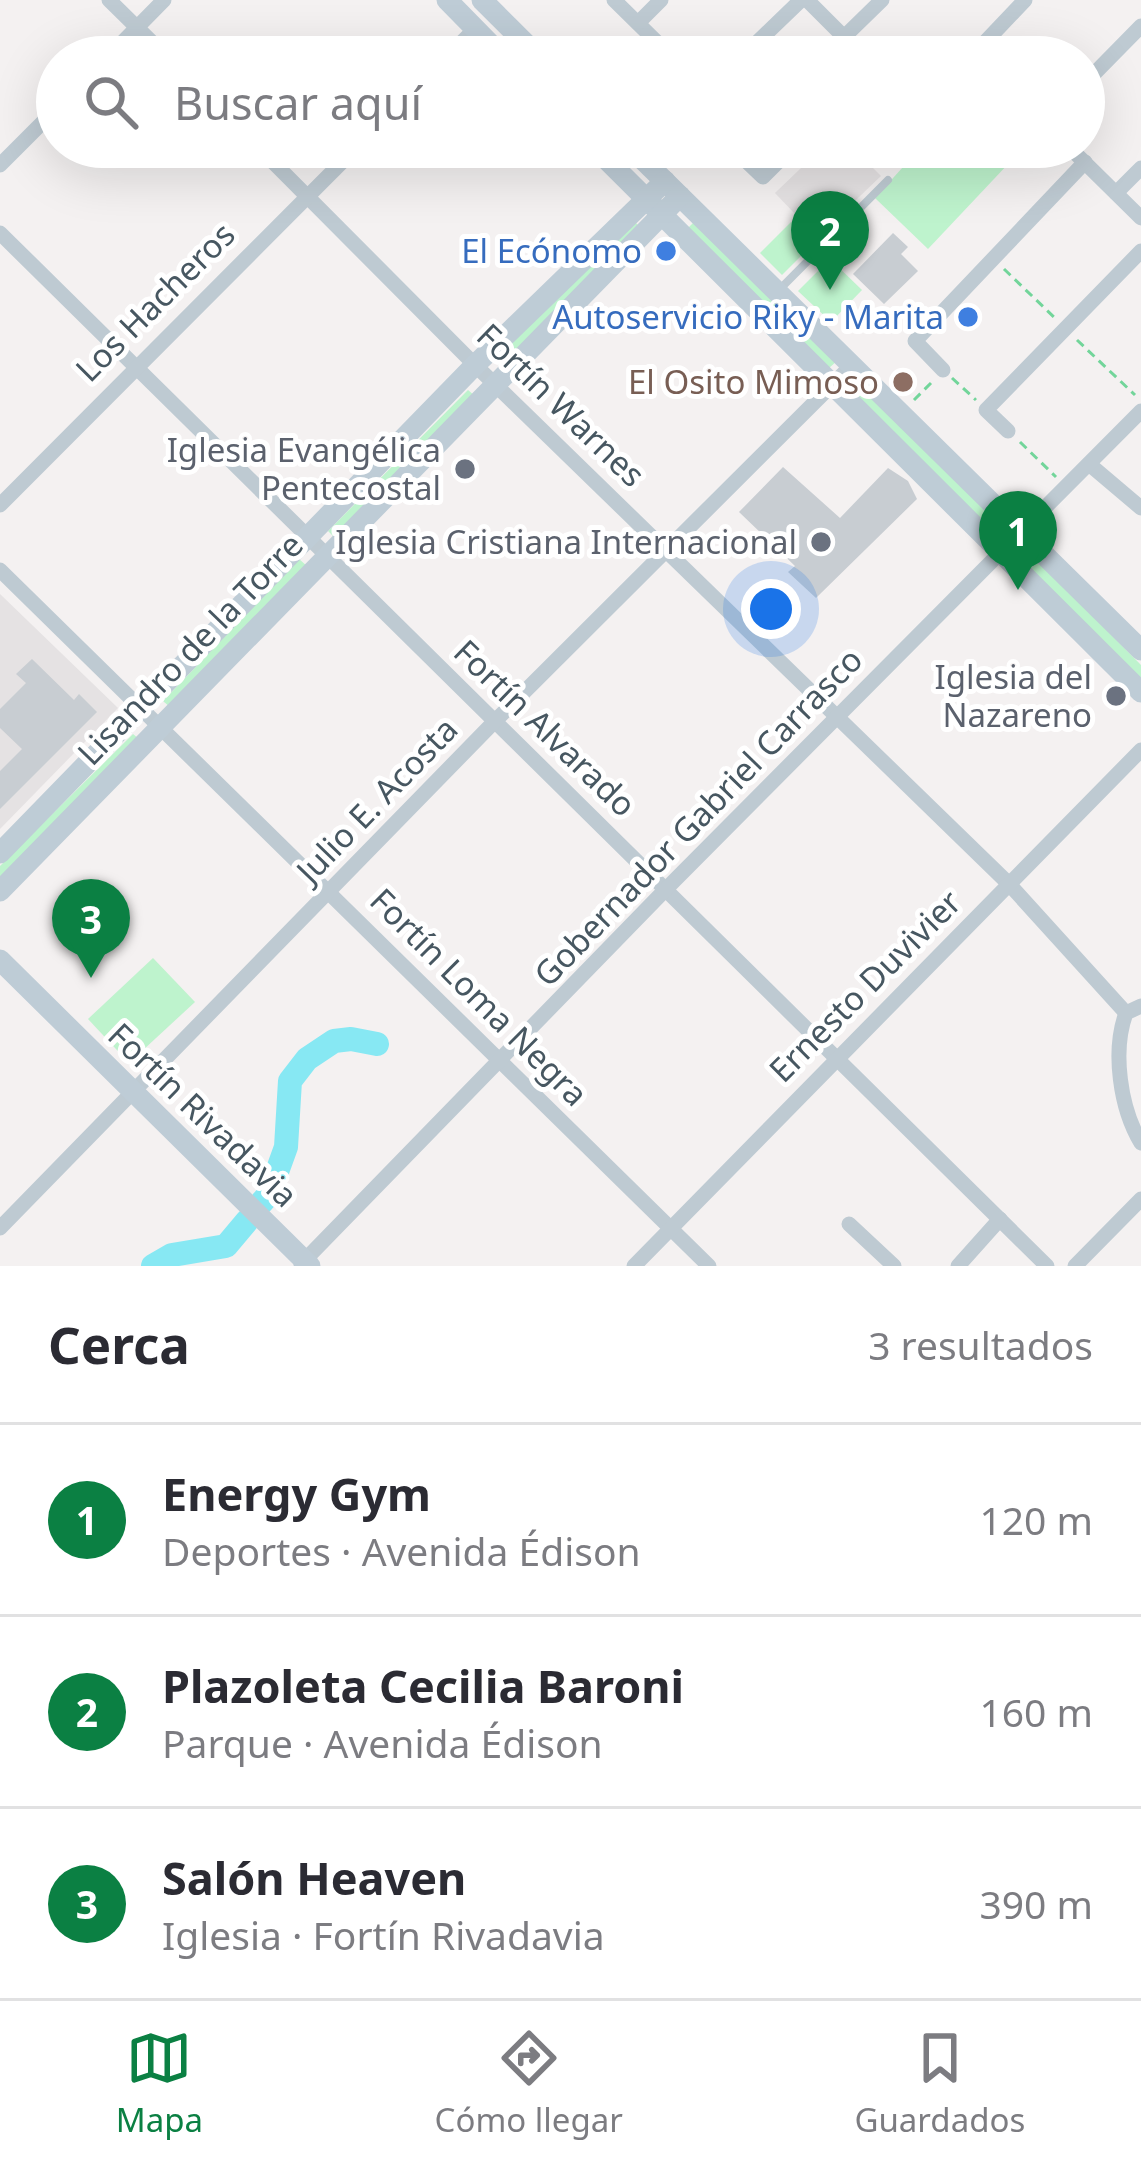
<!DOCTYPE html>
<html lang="es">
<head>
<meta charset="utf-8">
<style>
	:root { --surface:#fff; --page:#f2f2f3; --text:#2b2b33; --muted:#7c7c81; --line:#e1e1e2; --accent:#0b8043 }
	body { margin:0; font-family:"Noto Sans",sans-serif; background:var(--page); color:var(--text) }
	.you { position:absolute; left:771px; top:609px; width:42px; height:42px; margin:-30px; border:9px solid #fff; border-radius:50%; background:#1a73e8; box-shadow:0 0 0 18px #1a73e833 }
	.badge { display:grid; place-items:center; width:78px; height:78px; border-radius:50%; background:var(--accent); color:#fff; font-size:39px; font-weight:700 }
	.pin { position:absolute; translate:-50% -99px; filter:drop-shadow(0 3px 6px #0008) }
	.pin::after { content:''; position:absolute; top:63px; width:42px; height:36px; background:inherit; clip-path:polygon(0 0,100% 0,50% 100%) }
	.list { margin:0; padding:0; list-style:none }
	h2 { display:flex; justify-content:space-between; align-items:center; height:156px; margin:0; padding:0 48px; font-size:51px }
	h2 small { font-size:39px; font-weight:400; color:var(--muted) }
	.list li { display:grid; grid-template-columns:78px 1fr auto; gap:36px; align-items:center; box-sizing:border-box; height:192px; padding:0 48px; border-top:3px solid var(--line) }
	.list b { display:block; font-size:45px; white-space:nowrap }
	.list p { margin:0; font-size:39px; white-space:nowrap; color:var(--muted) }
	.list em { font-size:39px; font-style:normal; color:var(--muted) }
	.icon { flex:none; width:66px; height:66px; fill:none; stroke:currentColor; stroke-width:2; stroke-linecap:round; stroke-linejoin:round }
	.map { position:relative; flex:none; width:1141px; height:1266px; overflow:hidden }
	.search { position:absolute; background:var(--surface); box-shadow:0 12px 48px #0002; left:36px; right:36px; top:36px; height:132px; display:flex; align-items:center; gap:30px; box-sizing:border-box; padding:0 42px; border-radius:66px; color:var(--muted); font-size:45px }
	.sheet { height:732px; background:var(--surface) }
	nav { display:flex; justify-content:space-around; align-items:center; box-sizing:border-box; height:168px; border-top:3px solid var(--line); background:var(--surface); font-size:33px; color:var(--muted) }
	nav a { display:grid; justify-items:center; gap:6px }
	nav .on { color:var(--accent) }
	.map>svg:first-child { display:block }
	.education { fill:#e5e2e3 }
	.green { fill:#bef3cd }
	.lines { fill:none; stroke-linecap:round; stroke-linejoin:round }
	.river { stroke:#87e8f3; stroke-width:24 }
	.building { fill:#c8cdd2 }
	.path { stroke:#72d59a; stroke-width:3; stroke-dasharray:9 6; stroke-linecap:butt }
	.lane { stroke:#becad2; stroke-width:8 }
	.street { stroke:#becad2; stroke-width:15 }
	.secondary { stroke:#beccd6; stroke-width:21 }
	.shop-dot { fill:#3f7fe0; stroke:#fff; stroke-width:4.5 }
	.education-dot { fill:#8d6e63; stroke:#fff; stroke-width:4.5 }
	.worship-dot { fill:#6b7280; stroke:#fff; stroke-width:4.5 }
	.labels { text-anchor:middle; stroke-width:10; stroke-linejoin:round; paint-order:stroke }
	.shop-label { font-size:33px; fill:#366cbe; stroke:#fff; text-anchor:end }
	.street-label { font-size:33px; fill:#475761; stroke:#fff }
	.education-label { font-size:33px; fill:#785e54; stroke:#fff; text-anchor:end }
	.worship-label { font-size:33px; fill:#5b616d; stroke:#fff; text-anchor:end }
</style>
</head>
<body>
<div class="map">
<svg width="1141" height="1266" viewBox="0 0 1141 1266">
	<rect width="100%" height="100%" fill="#f4f1f1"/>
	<g class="education">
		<path d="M823,147H852L881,176L817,237L775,193Z"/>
		<path d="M0,594L118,708L0,829Z"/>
	</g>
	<g class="green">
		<path d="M921,147H1024L928,249L875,198Z"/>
		<path d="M633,220L639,226L500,366L493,360Z"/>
		<path d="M694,222L837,361L829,368L686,230Z"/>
		<path d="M791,222L813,244L782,275L760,253Z"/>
		<path d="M830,259L862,290L831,322L798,291Z"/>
		<path d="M860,383L998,523L991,531L852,391Z"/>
		<path d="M468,390L475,396L334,537L328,531Z"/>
		<path d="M1027,549L1141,665V680L1019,557Z"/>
		<path d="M299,559L307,566L171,708L163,701Z"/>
		<path d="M133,734L139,739L0,877V866Z"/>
		<path d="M153,958L195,1002L129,1063L88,1019Z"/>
	</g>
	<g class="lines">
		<g class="river">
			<path d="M262,1202L269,1194L286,1147L290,1081L307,1059L334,1041L351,1039L377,1044"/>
			<path d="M153,1266L172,1255L226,1246L247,1221"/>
		</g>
	</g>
	<g class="building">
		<path d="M893,233L908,247L901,254L918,271L884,304L853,274Z"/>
		<path d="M783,467L840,518L888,468L908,481L917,499L816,598L788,572L795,566L739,512Z"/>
		<path d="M32,659L74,700L79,694L97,712L0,809V771L22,749L0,728V709L26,683L16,674Z"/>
	</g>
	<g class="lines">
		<g class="path">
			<path d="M716,147L728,156"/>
			<path d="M1004,269L1057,320"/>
			<path d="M1077,340L1135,395"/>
			<path d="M952,378L976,400"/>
			<path d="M914,400L933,381"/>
			<path d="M1020,442L1056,477"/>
		</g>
		<path class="lane" d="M778,291L888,180"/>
		<g class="street">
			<path d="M109,0L167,57"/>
			<path d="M614,0L672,57"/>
			<path d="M807,0L864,57"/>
			<path d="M638,23L661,0"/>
			<path d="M844,37L882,0"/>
			<path d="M108,57L164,0"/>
			<path d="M447,57L475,29"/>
			<path d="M742,57L801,0"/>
			<path d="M971,57L1025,0"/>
			<path d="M1084,84L1141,26"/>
			<path d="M258,147L475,365L1009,884L1126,1013"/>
			<path d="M1069,147L1141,218"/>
			<path d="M740,155L763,177L793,147"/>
			<path d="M0,165L57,108"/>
			<path d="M1116,193L1141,168"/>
			<path d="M0,233L1047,1266"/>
			<path d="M943,370L915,341L1085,162"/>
			<path d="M1008,431L986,410L1141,251"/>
			<path d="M1089,464L1141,508"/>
			<path d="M0,505L357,147"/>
			<path d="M0,570L709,1266"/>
			<path d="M1141,1006L1126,1013C1112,1051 1120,1108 1141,1143"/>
			<path d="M849,1224L894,1266"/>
			<path d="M0,1228L495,721L851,366"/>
			<path d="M301,1264L667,888L1141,411"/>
			<path d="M634,1266L1141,750"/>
			<path d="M958,1266L1000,1219"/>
			<path d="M1075,1266L1141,1199"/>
		</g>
		<g class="secondary">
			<path d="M447,0L503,57"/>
			<path d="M482,0L539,57"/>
			<path d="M594,147L1141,692"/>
			<path d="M630,147L1141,650"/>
			<path d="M0,853L475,365L665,181"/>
			<path d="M0,891L680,196"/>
			<path d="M0,960L310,1266"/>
		</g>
	</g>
	<g class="shop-dot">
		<circle cx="666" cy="251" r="12"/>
		<circle cx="968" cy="317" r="12"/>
	</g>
	<circle class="education-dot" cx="903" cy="382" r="12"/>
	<g class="worship-dot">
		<circle cx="465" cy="469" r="12"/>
		<circle cx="821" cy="542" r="12"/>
		<circle cx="1116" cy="696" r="12"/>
	</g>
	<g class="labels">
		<g class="shop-label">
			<text x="642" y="263">El Ecónomo</text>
			<text x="944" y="329">Autoservicio Riky - Marita</text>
		</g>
		<g class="street-label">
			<text transform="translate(155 302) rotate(-45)" y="12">Los Hacheros</text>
			<text transform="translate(561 405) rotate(44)" y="12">Fortín Warnes</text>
			<text transform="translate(190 649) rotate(-46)" y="12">Lisandro de la Torre</text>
			<text transform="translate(545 728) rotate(44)" y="12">Fortín Alvarado</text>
			<text transform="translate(377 800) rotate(-46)" y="12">Julio E. Acosta</text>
			<text transform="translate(698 817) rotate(-46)" y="12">Gobernador Gabriel Carrasco</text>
			<text transform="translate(865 986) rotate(-45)" y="12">Ernesto Duvivier</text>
			<text transform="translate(479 997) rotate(45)" y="12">Fortín Loma Negra</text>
			<text transform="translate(203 1115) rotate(44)" y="12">Fortín Rivadavia</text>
		</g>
		<g class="education-label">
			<text x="879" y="394">El Osito Mimoso</text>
		</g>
		<g class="worship-label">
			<text x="441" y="462">Iglesia Evangélica<tspan x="441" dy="38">Pentecostal</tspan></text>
			<text x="797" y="554">Iglesia Cristiana Internacional</text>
			<text x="1092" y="689">Iglesia del<tspan x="1092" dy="38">Nazareno</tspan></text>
		</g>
	</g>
</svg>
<div class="you"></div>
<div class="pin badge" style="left:1018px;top:590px">1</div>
<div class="pin badge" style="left:830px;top:290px">2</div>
<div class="pin badge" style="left:91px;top:978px">3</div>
<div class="search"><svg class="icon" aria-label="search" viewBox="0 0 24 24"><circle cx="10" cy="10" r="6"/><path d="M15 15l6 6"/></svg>Buscar aquí</div>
</div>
<section class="sheet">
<h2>Cerca<small>3 resultados</small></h2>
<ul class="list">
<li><span class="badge">1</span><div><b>Energy Gym</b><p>Deportes · Avenida Édison</p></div><em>120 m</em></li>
<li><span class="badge">2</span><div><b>Plazoleta Cecilia Baroni</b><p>Parque · Avenida Édison</p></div><em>160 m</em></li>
<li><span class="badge">3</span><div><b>Salón Heaven</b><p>Iglesia · Fortín Rivadavia</p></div><em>390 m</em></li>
</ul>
</section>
<nav>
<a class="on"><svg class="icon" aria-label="map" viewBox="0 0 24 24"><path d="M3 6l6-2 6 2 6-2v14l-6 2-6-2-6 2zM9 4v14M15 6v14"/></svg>Mapa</a>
<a><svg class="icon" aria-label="directions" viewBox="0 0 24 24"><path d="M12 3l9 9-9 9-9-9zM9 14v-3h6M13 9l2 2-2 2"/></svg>Cómo llegar</a>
<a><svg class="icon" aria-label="saved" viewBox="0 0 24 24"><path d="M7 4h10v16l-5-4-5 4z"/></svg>Guardados</a>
</nav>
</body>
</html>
